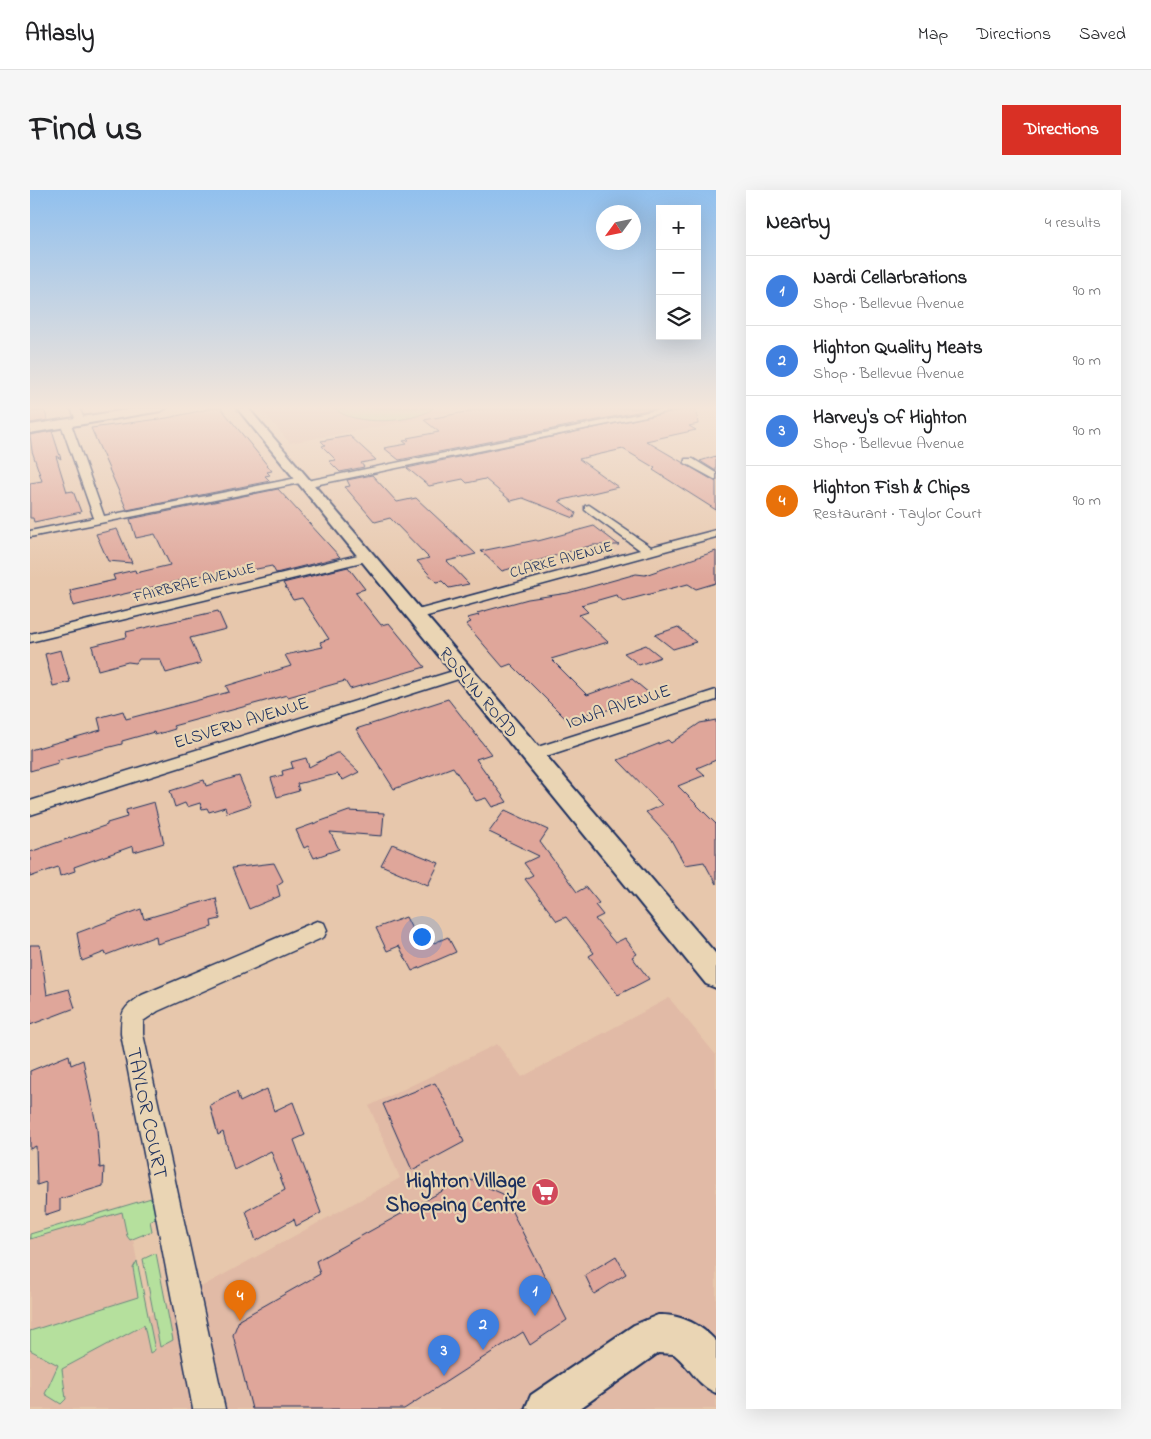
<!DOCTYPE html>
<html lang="en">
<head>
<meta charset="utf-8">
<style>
	:root { --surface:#fff; --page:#f6f6f6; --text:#202124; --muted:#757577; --line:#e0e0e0; --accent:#d93025 }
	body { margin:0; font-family:"Indie Flower",sans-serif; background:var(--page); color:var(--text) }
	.controls { position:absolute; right:15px; top:15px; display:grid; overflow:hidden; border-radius:0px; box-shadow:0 5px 20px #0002 }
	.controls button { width:45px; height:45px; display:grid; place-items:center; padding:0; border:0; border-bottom:1px solid var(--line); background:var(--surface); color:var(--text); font:25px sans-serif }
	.compass { position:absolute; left:566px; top:15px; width:45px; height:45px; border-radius:50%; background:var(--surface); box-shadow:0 5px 20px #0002; rotate:237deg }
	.you { position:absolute; left:391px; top:746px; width:18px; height:18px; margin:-12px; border:4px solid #fff; border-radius:50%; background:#1a73e8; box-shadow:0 0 0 8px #1a73e833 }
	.badge { display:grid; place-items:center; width:32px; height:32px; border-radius:50%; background:var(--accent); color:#fff; font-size:16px; font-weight:700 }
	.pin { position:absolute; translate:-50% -41px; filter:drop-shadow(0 1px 2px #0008) }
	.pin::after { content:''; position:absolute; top:26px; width:18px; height:15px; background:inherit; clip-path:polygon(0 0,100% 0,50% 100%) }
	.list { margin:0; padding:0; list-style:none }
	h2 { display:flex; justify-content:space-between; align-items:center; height:65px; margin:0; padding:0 20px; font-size:21px }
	h2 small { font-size:16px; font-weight:400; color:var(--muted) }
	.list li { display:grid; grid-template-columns:32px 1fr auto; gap:15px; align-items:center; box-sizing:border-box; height:70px; padding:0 20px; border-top:1px solid var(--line) }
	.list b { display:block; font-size:19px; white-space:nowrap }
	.list p { margin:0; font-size:16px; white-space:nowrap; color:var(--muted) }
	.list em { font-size:16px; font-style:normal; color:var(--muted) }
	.icon { flex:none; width:28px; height:28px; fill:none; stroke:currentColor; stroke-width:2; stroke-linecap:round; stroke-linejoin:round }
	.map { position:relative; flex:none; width:686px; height:1219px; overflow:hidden; border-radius:0px }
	header { display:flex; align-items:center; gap:30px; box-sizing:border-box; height:70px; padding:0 25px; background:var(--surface); border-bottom:1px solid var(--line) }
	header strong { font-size:24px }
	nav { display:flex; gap:28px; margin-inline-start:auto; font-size:18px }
	.intro { display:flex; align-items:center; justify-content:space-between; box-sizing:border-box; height:120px; padding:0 30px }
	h1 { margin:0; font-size:35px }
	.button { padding:12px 22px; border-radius:0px; background:var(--accent); color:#fff; font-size:18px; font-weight:700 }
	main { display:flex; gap:30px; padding:0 30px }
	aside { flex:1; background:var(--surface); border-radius:0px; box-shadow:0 5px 20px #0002 }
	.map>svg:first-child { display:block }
	.built { fill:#e1baa6 }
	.green { fill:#b5e09d; stroke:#68887e }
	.building { fill:#dfa69a; stroke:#1b2f5e }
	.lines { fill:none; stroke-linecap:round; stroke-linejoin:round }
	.minor-casing { stroke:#1b2f5e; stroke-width:3 }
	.tertiary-casing { stroke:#1b2f5e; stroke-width:4 }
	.minor { fill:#ead5b4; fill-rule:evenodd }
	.tertiary { fill:#ead5b4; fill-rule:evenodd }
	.labels { text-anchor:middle; stroke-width:4.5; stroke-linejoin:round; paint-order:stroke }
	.far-street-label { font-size:15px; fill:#1b2f5e; stroke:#ead5b4 }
	.street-label { font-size:18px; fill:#1b2f5e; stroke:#ead5b4 }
	.near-street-label { font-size:21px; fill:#1b2f5e; stroke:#ead5b4 }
	.near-poi-label { font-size:21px; font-weight:bold; fill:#1b2f5e; stroke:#ead5b4; text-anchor:end }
</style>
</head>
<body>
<header>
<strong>Atlasly</strong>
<nav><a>Map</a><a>Directions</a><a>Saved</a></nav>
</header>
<div class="intro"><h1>Find us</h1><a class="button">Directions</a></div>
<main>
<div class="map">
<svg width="686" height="1219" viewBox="0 0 686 1219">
	<rect width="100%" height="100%" fill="#e7c7ac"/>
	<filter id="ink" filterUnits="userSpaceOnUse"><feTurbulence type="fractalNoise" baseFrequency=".02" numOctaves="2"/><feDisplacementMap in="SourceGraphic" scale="10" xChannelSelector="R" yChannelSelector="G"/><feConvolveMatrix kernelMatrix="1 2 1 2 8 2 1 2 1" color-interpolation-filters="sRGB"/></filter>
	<g filter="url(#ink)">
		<g class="built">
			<path d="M230,218H449L260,253Z"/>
			<path d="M639,808L686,865V1219H0V1044L91,1016L100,1050L103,1049L107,1071L105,1072L119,1132L118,1126L370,988L339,916L467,854L492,887Z"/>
		</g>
		<g class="green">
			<path d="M304,218H404C385,233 323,237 304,218Z"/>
			<path d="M128,1006L131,1025L120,1031L122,1041L100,1050L97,1046L92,1022L0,1049V1044Z"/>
			<path d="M126,1063L143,1150L130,1157L113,1069Z"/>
			<path d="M107,1071L125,1160L120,1163L114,1135L32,1179L36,1209L31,1214L15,1204L28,1175L0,1160V1141L108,1107L103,1078Z"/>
		</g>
		<g class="building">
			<path d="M183,218H191L242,281L237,282L240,285L235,286L240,291L97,320L61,238L137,228Z"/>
			<path d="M456,218H627L369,270L354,258L377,254L373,251L379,250L377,248L409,242L394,230Z"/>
			<path d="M657,218H666L668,234L659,236L666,240L616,251L686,292V320L623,280L625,278L593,259L549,269L588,297L529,311L546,323L544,328L493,308L481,311L455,289L437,293L433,289L399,296L377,278Z"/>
			<path d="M14,220L18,230L0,233V222Z"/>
			<path d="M22,241L31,269L26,266L37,302L43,301L51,322L4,332L3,328H0V293L12,291L2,261L0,245Z"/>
			<path d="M320,246L346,270L331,273L334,277L310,282L299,271L306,270L292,256L295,255L291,251Z"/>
			<path d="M686,266V281L670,271Z"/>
			<path d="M342,285L367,312L386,308L446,364L417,371L439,394L419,398L412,391L406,392L387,371L399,368L360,328L345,332L315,297L320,296L317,290Z"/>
			<path d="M248,299L310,367L246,383L242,376L191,386L180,387L179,384L43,416L40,400L85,390L83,385L105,380L106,383L140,375L125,344L106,348L100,329Z"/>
			<path d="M564,336L589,355H563L472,381L451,361L506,350L508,351Z"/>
			<path d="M87,339L102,373L78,371L66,344Z"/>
			<path d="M686,361V393L666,399L658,394L593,411L586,405L551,415L558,422L549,425L578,452L521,469L557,505L602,489L620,504L572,522L570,519L538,531L481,474L473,477L436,434L441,432L437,428L449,425L447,423L498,409L538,403L606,384L615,385Z"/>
			<path d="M318,377L335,399L325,402L351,435L359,433L395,477L320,499L315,491L258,507L257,505L235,511L143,536L145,539L125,545L124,542L92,551V554L28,570V573L0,581V560L71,540L68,528L93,521L96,529L199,502L196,496L261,476L255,465L293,457L290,452L299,449L272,408L263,410L253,393Z"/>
			<path d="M188,421L196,439L160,448L171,473L136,483L130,469H109L106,473L98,472L68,480L62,456L97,447L96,442Z"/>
			<path d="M648,437L666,452L643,459L625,445Z"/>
			<path d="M616,455L631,467L609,475L594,463Z"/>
			<path d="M31,460L40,492L23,496L15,464Z"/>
			<path d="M418,509L461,564L446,569L477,612L462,617L456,608L446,611L423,577L364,599L326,539Z"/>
			<path d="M686,530V570L667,578L675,585L648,596L686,634V694L674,672L655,675L640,648L616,622L632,615L588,570L638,550L641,553L670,533Z"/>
			<path d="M306,563H309L329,582L313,590L307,584L267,594L269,601L247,607L241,588L253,585L252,581L263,578L261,572L276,568L279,577Z"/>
			<path d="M209,586L221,615L197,623L195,617L179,622L177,618L172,619L170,613L157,617L155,613L145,617L140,601L174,590L176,596Z"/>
			<path d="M124,612L134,653L104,662L103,656L44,677L45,681L30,686L28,677L0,687V662L77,635V633L97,627L96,620Z"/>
			<path d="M475,620L518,640L510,652L547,702L556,697L569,713L565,715L573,725L565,729L585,753L595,748L607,764L602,767L619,789L588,805L559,766L564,763L536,727L527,731L495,689L503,685L494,673L509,666L459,642Z"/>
			<path d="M319,621L354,623L352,646L300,642L309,659L284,668L278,656L274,658L266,640Z"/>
			<path d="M362,654L409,673L398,695L351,675Z"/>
			<path d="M244,673L253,691L247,695L250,706L219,719L202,678Z"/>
			<path d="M186,708L190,729L181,731L182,737L127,754L126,746L76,765L75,762L52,771L47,743L111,719L114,729Z"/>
			<path d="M376,727L385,745L397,740L404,753L418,747L426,762L382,781L369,756L357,761L346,738Z"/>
			<path d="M0,755H10L17,805L39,799L45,818L0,835Z"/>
			<path d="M39,865L41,875L53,870L67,939L70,978L74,977L73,996L30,1009V1020L15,1025L16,992L7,995L6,956L0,959V881Z"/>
			<path d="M405,893L421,922L434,952L382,980L353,914Z"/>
			<path d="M237,899L244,921L263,912L275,945L264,950L291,1023L266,1036L264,1029L226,1051L216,1021L255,1000L241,961L204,980L193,942L188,945L180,915L207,902L210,912Z"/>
			<path d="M436,988L473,1004L537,1130L500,1155L493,1142L374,1219H222L203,1145L209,1130L290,1084L286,1071Z"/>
			<path d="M586,1066L596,1084L564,1104L555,1085Z"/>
		</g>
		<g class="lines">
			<g class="minor-casing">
				<g id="minor">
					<path d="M41,218H49L55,231L53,233H47Z"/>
					<path d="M637,218H655L275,297L270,293L0,347V341L64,328L31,234L36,231L41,234L74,326L272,287L277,291Z"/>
					<path d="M655,269H663L686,283V290L655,273Z"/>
					<path d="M559,315L621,357L686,340V347L390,428H380L378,425L380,422L610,360L555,320V316Z"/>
					<path d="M336,363L340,364L342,367L340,370L0,452V444Z"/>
					<path d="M433,478L440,483L438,486L0,625V611Z"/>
					<path d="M686,500V510L501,571L495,569L493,565L495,561Z"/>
					<path d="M287,731L294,733L297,740L294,747L128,821L113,831V844L195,1219H163L91,844C91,820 92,819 112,805Z"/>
				</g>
			</g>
			<g class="tertiary-casing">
				<g id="tertiary">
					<path d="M109,218H136L131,221L0,243V235Z"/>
					<path d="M207,218H218L686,764V798L676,794Z"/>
					<path d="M628,1125C651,1124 671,1135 686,1151V1203C666,1194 661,1178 644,1164L628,1163L549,1219H495L501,1205L604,1135Z"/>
				</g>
			</g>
			<use href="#minor" class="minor"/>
			<use href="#tertiary" class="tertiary"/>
		</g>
	</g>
	<linearGradient id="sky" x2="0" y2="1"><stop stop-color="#91c0ee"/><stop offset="0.56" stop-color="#f4e6da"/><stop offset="1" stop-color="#f4e6da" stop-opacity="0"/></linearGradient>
	<rect width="686" height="389" fill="url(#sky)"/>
	<defs>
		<g id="supermarket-disc" transform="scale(1.4375)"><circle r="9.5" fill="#d1495b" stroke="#ead5b4"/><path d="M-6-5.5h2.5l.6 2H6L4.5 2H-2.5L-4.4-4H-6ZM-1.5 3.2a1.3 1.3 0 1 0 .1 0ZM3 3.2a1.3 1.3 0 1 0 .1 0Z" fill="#fff"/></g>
	</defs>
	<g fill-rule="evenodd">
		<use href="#supermarket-disc" x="515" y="1002"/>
	</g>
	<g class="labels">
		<g class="far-street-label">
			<text transform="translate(531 369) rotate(-15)" y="5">CLARKE AVENUE</text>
			<text transform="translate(164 392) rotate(-14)" y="5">FAIRBRAE AVENUE</text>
		</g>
		<g class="street-label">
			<text transform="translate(449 502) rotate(50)" y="6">ROSLYN ROAD</text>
			<text transform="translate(588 516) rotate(-18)" y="6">IONA AVENUE</text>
			<text transform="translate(211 532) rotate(-17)" y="6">ELSVERN AVENUE</text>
		</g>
		<g class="near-street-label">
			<text transform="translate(118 923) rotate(78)" y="7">TAYLOR COURT</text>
		</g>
		<g class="near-poi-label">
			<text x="496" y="997">Highton Village<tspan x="496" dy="24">Shopping Centre</tspan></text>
		</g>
	</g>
</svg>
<div class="controls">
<button>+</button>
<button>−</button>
<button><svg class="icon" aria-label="layers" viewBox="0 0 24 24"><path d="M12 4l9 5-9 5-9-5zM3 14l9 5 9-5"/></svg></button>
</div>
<svg class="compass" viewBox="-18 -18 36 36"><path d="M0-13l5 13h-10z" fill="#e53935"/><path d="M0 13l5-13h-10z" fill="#757577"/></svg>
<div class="you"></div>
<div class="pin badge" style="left:505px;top:1126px;background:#3f7fe0">1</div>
<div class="pin badge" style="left:453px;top:1160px;background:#3f7fe0">2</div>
<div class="pin badge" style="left:414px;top:1186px;background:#3f7fe0">3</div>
<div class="pin badge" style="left:210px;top:1131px;background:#e8710a">4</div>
</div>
<aside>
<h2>Nearby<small>4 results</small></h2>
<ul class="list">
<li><span class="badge" style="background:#3f7fe0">1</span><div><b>Nardi Cellarbrations</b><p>Shop · Bellevue Avenue</p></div><em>90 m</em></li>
<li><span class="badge" style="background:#3f7fe0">2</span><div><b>Highton Quality Meats</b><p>Shop · Bellevue Avenue</p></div><em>90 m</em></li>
<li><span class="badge" style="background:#3f7fe0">3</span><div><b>Harvey's Of Highton</b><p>Shop · Bellevue Avenue</p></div><em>90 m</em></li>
<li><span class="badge" style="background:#e8710a">4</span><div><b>Highton Fish &amp; Chips</b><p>Restaurant · Taylor Court</p></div><em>90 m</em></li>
</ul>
</aside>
</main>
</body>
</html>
